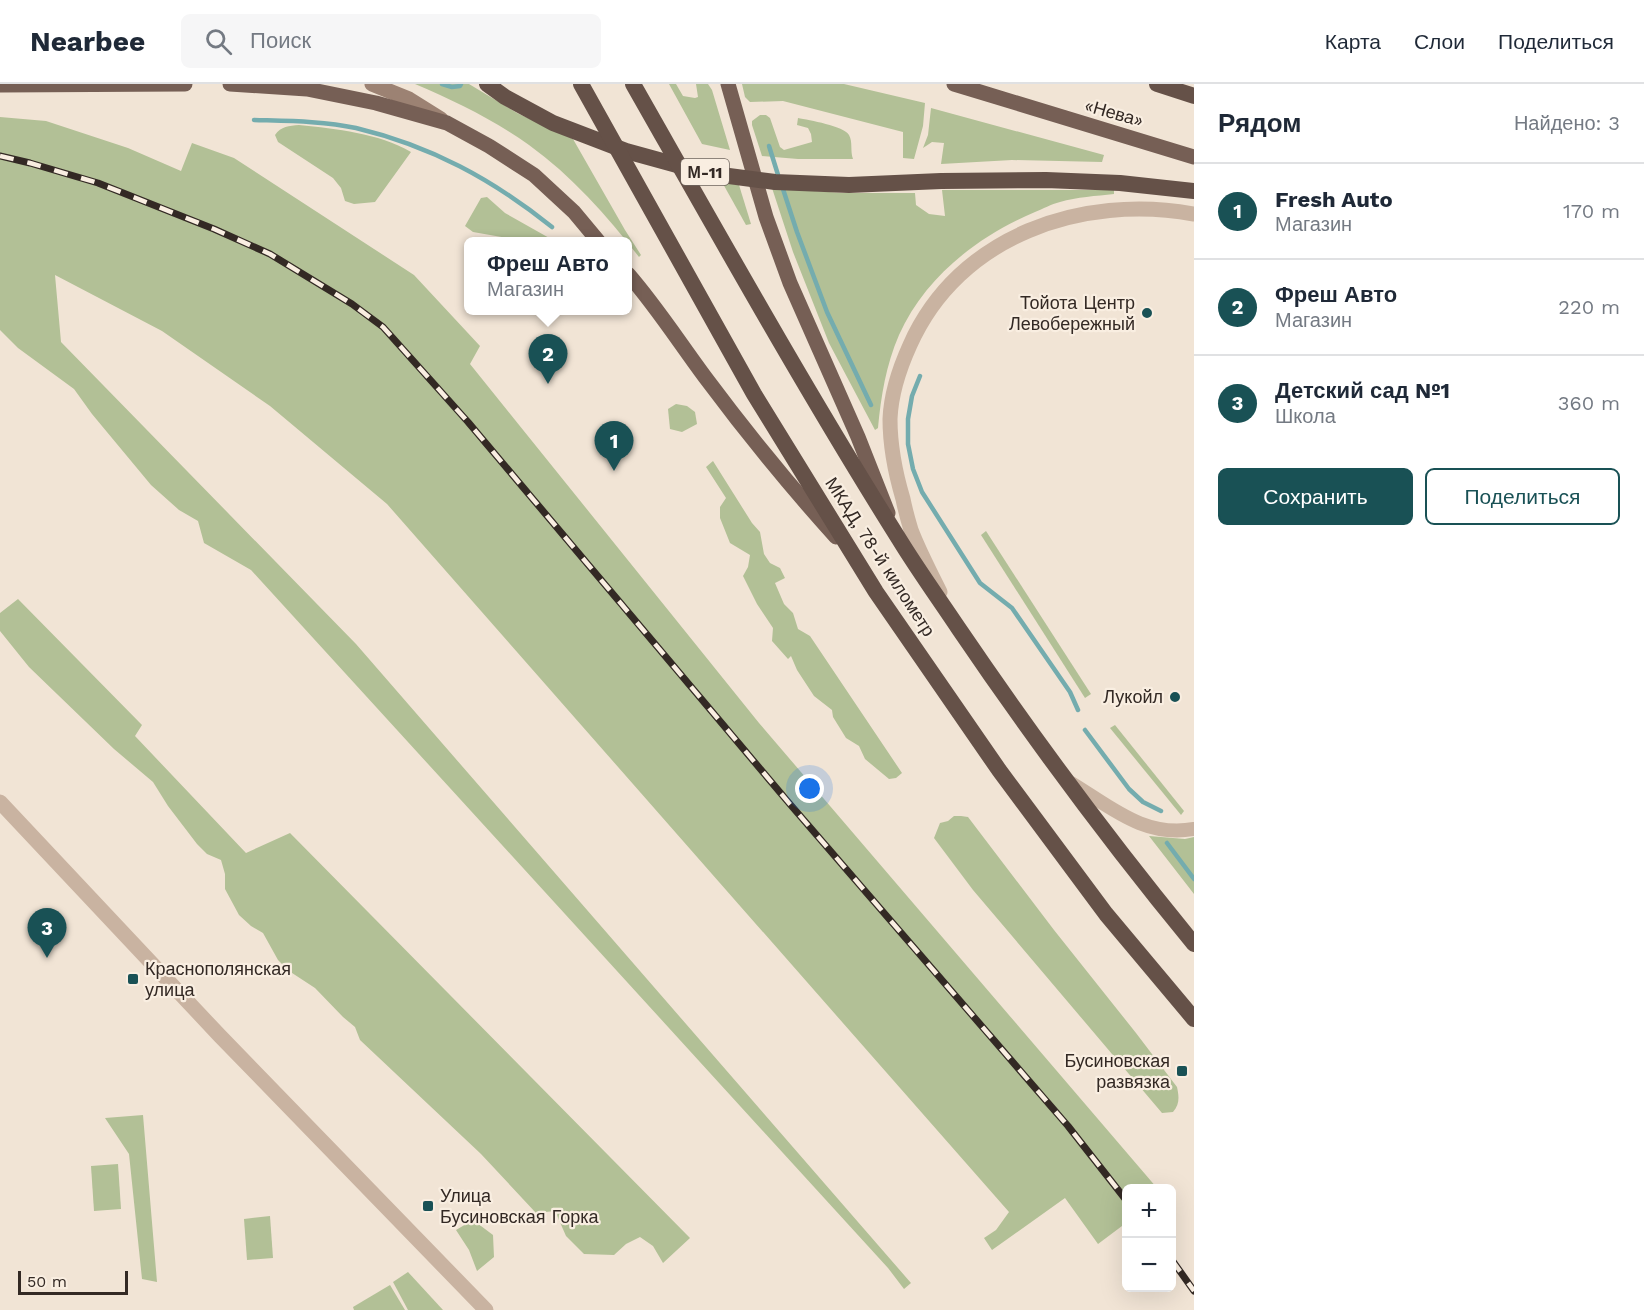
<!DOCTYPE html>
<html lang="ru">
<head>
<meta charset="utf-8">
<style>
	:root { --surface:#fff; --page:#f6f6f7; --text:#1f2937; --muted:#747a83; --line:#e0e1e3; --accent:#195155 }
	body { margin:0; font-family:"Work Sans",sans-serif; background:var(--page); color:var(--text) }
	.controls { position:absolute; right:18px; bottom:18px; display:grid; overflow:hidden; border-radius:9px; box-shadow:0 6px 24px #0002 }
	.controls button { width:54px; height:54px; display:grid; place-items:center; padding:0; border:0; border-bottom:2px solid var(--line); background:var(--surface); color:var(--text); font:30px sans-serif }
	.scale { position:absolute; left:18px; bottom:15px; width:110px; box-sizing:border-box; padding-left:6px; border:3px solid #332924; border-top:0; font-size:16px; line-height:21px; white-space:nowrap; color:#332924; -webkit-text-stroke:4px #f9eee1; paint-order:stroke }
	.you { position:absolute; left:810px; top:705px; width:21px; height:21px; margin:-15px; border:4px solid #fff; border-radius:50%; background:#1a73e8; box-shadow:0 0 0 9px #1a73e833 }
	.badge { display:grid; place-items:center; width:39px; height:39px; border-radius:50%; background:var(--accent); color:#fff; font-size:20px; font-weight:700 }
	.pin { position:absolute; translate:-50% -50px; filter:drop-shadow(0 2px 3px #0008) }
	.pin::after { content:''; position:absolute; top:32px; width:21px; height:18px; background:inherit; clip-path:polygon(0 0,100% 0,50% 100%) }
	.popup { position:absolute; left:464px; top:153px; width:168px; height:78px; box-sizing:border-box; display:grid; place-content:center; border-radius:9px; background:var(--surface); filter:drop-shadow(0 2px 4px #0005); font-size:20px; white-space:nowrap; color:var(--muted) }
	.popup b { font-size:22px; color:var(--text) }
	.popup::after { content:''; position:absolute; left:50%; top:100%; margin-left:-12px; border:12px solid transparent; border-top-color:var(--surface) }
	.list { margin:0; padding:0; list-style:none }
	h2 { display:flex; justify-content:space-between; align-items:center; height:78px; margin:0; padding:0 24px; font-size:26px }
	h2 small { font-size:20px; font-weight:400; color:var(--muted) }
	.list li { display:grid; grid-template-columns:39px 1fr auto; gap:18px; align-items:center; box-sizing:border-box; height:96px; padding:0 24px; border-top:2px solid var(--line) }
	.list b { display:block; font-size:22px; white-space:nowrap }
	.list p { margin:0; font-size:20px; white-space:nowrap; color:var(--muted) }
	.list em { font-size:20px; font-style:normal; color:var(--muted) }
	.actions { display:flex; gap:12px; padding:18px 24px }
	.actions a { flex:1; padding:14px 0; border:2px solid var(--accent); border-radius:9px; text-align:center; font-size:21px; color:var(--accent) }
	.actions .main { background:var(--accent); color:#fff }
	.icon { flex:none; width:33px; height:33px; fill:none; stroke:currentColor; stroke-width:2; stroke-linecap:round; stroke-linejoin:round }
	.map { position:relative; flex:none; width:1194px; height:1226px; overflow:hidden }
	header { display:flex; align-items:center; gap:36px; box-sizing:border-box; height:84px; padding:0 30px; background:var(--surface); border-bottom:2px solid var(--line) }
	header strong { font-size:28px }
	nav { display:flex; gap:33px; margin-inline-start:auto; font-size:21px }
	.search { width:420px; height:54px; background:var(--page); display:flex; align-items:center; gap:15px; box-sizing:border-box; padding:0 21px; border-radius:9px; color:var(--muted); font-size:22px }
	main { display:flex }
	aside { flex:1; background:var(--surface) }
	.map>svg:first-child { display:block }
	.green { fill:#b2c096 }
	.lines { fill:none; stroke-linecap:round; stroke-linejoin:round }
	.stream { stroke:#74acae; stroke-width:4.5 }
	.minor { stroke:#c9b3a1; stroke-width:14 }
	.tertiary { stroke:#c9b3a1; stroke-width:15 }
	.secondary { stroke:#9c8273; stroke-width:15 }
	.primary { stroke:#765f55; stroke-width:15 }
	.trunk { stroke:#655148; stroke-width:16 }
	.rail-casing { stroke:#332924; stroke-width:7 }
	.rail { stroke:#f9eee1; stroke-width:4.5; stroke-dasharray:14; stroke-linecap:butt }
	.poi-dot { fill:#195155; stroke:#f9eee1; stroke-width:2 }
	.labels { text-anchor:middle; stroke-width:4.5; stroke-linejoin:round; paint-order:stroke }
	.shield { fill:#f9eee1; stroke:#6e645d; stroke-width:1.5 }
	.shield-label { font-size:16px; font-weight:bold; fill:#332924 }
	.street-label { font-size:18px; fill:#332924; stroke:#f9eee1 }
	.poi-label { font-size:18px; fill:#332924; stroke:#f9eee1; text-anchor:end }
</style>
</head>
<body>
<header>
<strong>Nearbee</strong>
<div class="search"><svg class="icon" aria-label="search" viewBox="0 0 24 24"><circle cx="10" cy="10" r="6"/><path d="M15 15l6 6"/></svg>Поиск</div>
<nav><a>Карта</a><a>Слои</a><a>Поделиться</a></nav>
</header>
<main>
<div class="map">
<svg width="1194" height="1226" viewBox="0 0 1194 1226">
	<rect width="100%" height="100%" fill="#f1e4d5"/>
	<g class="green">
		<path d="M415,0H469L517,29L573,55L625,146L641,171L639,173C607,132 572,92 529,61C494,36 455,17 415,0Z"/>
		<path d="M669,0H676L683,12L695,14L698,13L696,0H708L712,6L730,66L702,60Z"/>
		<path d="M742,0H844L925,19L923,42L914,75L903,74V48L783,17L750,18L745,13Z"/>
		<path d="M931,24L1104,71L1102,78L1012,76L941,80L944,59L932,58L923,64L928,51Z"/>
		<path d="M760,31H766L770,34L780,63L784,66L812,58L811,50L808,44L797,41L798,34C809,36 844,42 849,51C853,58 850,67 853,75H798L762,72L752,41V37Z"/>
		<path d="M0,33L46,37L128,64L181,87L192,59L234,74L414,191L480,262L470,280L759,639L1157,1104H1126V1139L1098,1160L1065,1114L992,1166L984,1154L996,1146L1009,1128L387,420L270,322L162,247L55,191L61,258L356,560L911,1199L904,1205L888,1184L251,486L204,459L198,437L179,426L151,401L92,330L74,305L18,264L0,246Z"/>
		<path d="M299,41C337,45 378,49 411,68L375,118L354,120L345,117L341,104L333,94L278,58L275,51C281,42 289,42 299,41Z"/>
		<path d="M722,98L739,101L751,140L746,141Z"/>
		<path d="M772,104L843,109H915L916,121L929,130L945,132L942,106H1114V110C1096,112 1077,113 1060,118C1051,120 1043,125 1035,128C978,152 925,193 899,251C886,281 881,312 878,344L875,346L829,259L793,168Z"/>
		<path d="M487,113L505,129L551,155L550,157H524L473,148L465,142L481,114Z"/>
		<path d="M676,320L687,322L695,328L697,340L682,348L670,345L668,325Z"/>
		<path d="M713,377L752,439L760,448L764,470L770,479L780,484L785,494L775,499L784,520L793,529L798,545L810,552L902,689L896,694L889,695L865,675L859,662L846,654L833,633L832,626L814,612L797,586L791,572L788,575L772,557L773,544L757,520L743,492L748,483L750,471L730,459L720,434V423L726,414L706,383Z"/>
		<path d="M986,447L1091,610L1085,614L981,451Z"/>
		<path d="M18,515L142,641L135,652L246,769L290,749L690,1154L663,1179L653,1162L640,1153L626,1160L614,1171L584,1170L566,1152L555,1127L536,1129L481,1070L360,956L355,943L343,933L315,904L289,887L278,876L263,849L251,842L239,831L225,805V790L221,776L207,770L197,760L168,722L153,698L114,665L29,583L0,547V529Z"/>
		<path d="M1115,641L1184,727L1181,731L1110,644Z"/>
		<path d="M954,732H961L968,733L1054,846L1136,949L1177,1003C1179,1012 1180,1020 1173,1028L1162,1029L973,806L934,754L940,739L948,737Z"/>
		<path d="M1149,752L1185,755L1194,753V810Z"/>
		<path d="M143,1031L157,1198L142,1195L129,1070L105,1034Z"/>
		<path d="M118,1080L121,1125L94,1127L91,1082Z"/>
		<path d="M270,1132L273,1174L247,1176L244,1135Z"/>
		<path d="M473,1136L493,1151L494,1173L477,1187L469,1166L456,1146Z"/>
		<path d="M408,1188L443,1226H408L393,1198Z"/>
		<path d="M390,1201L405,1226H354L353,1223Z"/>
	</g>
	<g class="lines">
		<g class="stream">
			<path d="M442,0L452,3L460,2L461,0"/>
			<path d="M254,36C288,37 323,37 356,44C431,62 492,95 552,143"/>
			<path d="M769,62L779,94"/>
			<path d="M782,102L797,148L827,228L871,321"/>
			<path d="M920,292L912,312L908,335V360L913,385L922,408L980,499L1012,524L1070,608L1078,626"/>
			<path d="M1085,646L1129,705L1143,718L1161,727"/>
			<path d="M1167,759L1194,795"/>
		</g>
		<path class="minor" d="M1071,699C1111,723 1144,754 1194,745"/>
		<g class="tertiary">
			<path d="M940,508C930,488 919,467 911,446C908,436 905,425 903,415C895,388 890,363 890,335C891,310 900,283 910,261C959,151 1082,110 1194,130"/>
			<path d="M0,718L220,952L486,1226"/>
		</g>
		<path class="secondary" d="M372,0L409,15L441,35"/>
		<g class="primary">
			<path d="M230,0L307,5L376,19L447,39L489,62L534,91L574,128L599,158"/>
			<path d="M728,0L766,133L790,199L858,353L888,429"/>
			<path d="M954,0L1194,73"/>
			<path d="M0,1L185,0"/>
			<path d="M628,190C656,222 679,258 705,293C746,348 790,402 836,453"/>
		</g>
		<g class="trunk">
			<path d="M487,0L505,13L553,39L626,67L706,89L775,98L849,101L941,97L1046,96L1120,99L1194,107"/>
			<path d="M581,0L754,310L876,508L999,686L1106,830L1194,935"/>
			<path d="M633,0C720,153 806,307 899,455C918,486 939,515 959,545C1033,654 1111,759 1194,860"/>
			<path d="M1157,0L1194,12"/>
		</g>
		<g class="rail-casing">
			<g id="rail">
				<path d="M0,72L30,79L98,99L214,145L270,170L352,220L383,243L468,338L789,719L1068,1042L1126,1116"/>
				<path d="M1172,1176L1194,1207"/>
			</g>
		</g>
		<use href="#rail" class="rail"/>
	</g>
	<g class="poi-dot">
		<circle cx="1147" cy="229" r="6"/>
		<circle cx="1175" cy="613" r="6"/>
		<rect x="127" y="889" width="12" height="12" rx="3"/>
		<rect x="1176" y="981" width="12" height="12" rx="3"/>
		<rect x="422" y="1116" width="12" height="12" rx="3"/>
	</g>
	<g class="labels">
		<rect class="shield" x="681" y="75" width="48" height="26" rx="4.5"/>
		<g class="shield-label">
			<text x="705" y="94">М-11</text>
		</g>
		<g class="street-label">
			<text transform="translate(1114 29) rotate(16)" y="6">«Нева»</text>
			<text transform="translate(880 473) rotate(57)" y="6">МКАД, 78-й километр</text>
		</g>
		<g class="poi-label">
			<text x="1135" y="225">Тойота Центр<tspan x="1135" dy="21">Левобережный</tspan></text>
			<text x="1163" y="619">Лукойл</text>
			<text x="145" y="891" text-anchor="start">Краснополянская<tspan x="145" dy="21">улица</tspan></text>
			<text x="1170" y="983">Бусиновская<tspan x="1170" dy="21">развязка</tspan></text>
			<text x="440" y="1118" text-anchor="start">Улица<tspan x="440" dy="21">Бусиновская Горка</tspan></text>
		</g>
	</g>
</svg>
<div class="controls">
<button>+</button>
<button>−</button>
</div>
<div class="scale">50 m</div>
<div class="you"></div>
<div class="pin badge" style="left:614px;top:387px">1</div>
<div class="pin badge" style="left:548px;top:300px">2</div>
<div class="popup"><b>Фреш Авто</b>Магазин</div>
<div class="pin badge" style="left:47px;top:874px">3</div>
</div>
<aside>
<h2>Рядом<small>Найдено: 3</small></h2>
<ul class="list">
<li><span class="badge">1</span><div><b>Fresh Auto</b><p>Магазин</p></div><em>170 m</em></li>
<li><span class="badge">2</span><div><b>Фреш Авто</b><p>Магазин</p></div><em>220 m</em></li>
<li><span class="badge">3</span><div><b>Детский сад №1</b><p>Школа</p></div><em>360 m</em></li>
</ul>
<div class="actions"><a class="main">Сохранить</a><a>Поделиться</a></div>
</aside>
</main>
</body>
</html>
